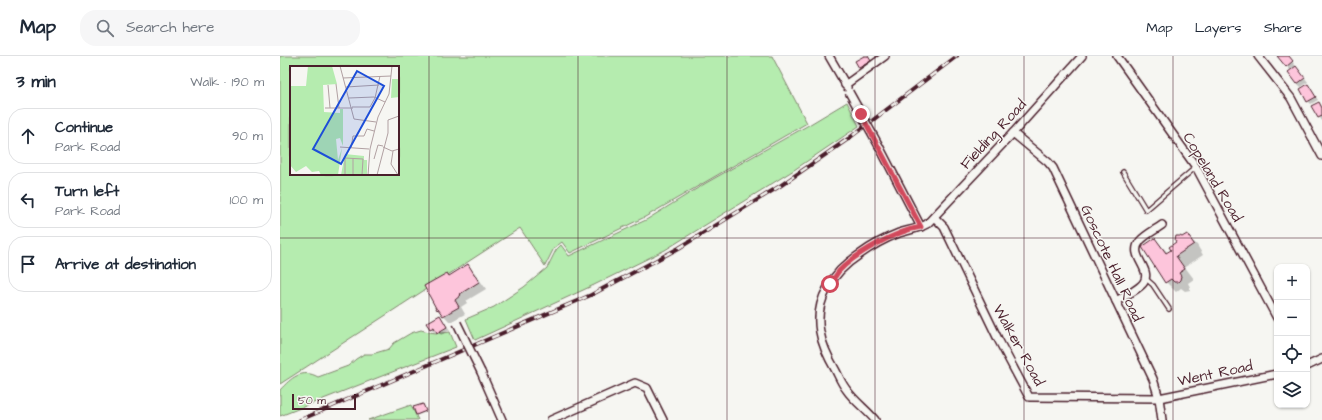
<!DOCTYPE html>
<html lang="en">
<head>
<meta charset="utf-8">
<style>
	:root { --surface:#fff; --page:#f6f6f7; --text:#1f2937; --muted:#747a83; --line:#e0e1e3 }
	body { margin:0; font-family:"Architects Daughter",sans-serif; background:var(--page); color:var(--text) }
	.controls { position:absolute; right:12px; bottom:12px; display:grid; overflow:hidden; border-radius:8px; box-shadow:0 1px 3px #0004 }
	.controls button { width:36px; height:36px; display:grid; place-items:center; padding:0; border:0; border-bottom:1px solid var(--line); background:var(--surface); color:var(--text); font:20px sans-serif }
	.scale { position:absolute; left:12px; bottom:10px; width:64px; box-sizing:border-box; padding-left:4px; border:2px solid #4a1f2b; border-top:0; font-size:11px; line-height:14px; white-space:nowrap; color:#4a1f2b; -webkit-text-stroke:3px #f6f6f2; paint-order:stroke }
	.stop { position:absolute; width:12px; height:12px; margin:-9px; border:3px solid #d1495b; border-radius:50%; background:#fff }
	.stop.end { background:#d1495b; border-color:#fff; box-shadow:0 1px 4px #0008 }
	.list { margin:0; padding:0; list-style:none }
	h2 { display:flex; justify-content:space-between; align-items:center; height:52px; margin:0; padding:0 16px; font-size:17px }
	h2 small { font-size:13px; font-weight:400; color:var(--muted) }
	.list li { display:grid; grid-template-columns:26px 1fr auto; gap:12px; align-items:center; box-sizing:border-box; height:56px; margin:0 8px 8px; padding:0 8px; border:1px solid var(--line); border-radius:16px }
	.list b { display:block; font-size:15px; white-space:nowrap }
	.list p { margin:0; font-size:13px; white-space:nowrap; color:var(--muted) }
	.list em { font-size:13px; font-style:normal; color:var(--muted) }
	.icon { flex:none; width:22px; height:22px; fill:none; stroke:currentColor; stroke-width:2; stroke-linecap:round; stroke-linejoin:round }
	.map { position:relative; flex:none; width:1042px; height:364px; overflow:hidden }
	header { display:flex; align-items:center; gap:24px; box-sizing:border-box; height:56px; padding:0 20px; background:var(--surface); border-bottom:1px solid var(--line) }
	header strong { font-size:19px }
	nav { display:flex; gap:22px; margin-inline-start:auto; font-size:14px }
	.search { width:280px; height:36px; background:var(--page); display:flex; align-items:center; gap:10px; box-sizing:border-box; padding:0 14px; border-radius:16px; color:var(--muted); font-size:15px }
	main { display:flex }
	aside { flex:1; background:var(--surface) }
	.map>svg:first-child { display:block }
	.green { fill:#b5ecaf; stroke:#80866d; fill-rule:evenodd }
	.shadow { fill:#0003 }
	.building { fill:#fdc5db; stroke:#4a1f2b }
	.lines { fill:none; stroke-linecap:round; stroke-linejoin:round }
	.lane-casing { stroke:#4a1f2b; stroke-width:6 }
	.street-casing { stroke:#4a1f2b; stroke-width:10 }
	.lane { stroke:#f6f6f2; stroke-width:3.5 }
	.street { stroke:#f6f6f2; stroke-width:7 }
	.rail-casing { stroke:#4a1f2b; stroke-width:4 }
	.rail { stroke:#f6f6f2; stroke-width:2.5; stroke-dasharray:8; stroke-linecap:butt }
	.street-bridge-casing { stroke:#4a1f2b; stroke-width:10; stroke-linecap:butt }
	.street-bridge { stroke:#f6f6f2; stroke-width:7 }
	.route { stroke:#d1495b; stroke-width:5 }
	.grid { fill:none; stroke:#4a1f2b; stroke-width:1; stroke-opacity:0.55 }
	.labels { text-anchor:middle; stroke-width:3; stroke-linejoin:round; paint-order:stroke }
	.street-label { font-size:15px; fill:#4a1f2b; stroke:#f6f6f2 }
	.inset-road { fill:none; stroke:#b1a0a2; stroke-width:1 }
	.view { fill:#1d4ed8; fill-opacity:0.15; stroke:#1d4ed8; stroke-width:2 }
	.inset-edge { fill:none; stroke:#4a1f2b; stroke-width:2 }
</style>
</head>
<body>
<header>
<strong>Map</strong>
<div class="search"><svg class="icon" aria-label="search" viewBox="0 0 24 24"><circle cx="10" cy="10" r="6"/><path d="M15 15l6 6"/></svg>Search here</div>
<nav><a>Map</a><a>Layers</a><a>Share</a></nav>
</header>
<main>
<aside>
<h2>3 min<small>Walk · 190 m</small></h2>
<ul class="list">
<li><svg class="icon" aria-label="ahead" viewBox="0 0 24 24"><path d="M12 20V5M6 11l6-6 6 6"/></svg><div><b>Continue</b><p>Park Road</p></div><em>90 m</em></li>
<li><svg class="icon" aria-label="left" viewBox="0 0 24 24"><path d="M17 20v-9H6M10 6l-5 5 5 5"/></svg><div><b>Turn left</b><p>Park Road</p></div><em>100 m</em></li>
<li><svg class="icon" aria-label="arrive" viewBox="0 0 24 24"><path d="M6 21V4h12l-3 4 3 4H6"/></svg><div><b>Arrive at destination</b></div></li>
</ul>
</aside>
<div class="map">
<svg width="1042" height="364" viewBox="0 0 1042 364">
	<rect width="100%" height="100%" fill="#f6f6f2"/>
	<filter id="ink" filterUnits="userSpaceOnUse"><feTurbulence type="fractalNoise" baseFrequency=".025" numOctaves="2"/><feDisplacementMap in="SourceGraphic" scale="8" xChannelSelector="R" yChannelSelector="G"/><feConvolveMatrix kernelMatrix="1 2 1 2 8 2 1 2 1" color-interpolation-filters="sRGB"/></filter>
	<g filter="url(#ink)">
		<g class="green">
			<path d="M0,0H492L527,67L365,161L290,197L282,186L274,192L265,210L240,172L0,328ZM11,11H118V118H11Z"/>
			<path d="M567,46L579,70L514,114L385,194L314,229L195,284L186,263L214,251L244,231L267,212L276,194L281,189L289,200L366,164L426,127L527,70Z"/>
			<path d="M141,274C152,277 159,278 170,276L176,291L0,360V334C11,322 22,312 38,321L68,310L76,303L84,298H92L109,293L114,287L131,277Z"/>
			<path d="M131,349L138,364H88Z"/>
		</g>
		<g class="shadow">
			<path d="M586,0L590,3L593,9L583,14L580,11Z"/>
			<path d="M998,0H1008L1028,26L1021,31L1017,27L1011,15Z"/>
			<path d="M1028,29L1038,44L1031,48L1028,45Z"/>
			<path d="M1039,47L1042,50V65L1033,50Z"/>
			<path d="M907,180L917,189L923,199L905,211L914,223L908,227L910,231V234L905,235L901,232L896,236L886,226L875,183L888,197Z"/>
			<path d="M188,210L195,217L206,233L186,245L187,247L181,251L185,258L170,266L158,253L169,221Z"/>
			<path d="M160,260L170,274L161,279L157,274L154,276L148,267Z"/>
			<path d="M143,349L146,356L138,359L137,358Z"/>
		</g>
		<g class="building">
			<path d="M584,0H588L591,5L579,12L575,5Z"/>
			<path d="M997,0H1009L1013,5L1006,11Z"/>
			<path d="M1016,10L1025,22L1017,28L1008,16Z"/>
			<path d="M1028,28L1036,41L1027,46L1020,33Z"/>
			<path d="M1039,46L1042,52V60L1038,62L1031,50Z"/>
			<path d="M907,178L914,188L896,200L905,213L899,217L901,220L900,224L898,226H894L891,223L885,227L862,191L875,182L886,197L891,194L889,191L896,186L895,184L896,180H900L902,181Z"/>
			<path d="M188,208L199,226L180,238L181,239L175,244L179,251L163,260L158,253L157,254L144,230L167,217L169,220Z"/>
			<path d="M160,259L167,271L157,277L154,271L150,273L146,267Z"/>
			<path d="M143,348L146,355L136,359L133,351Z"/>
		</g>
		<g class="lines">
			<g class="lane-casing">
				<g id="lane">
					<path d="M843,116L866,154L916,111"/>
					<path d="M865,222L873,229L889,253"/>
				</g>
			</g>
			<g class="street-casing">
				<g id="street">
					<path d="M549,0L567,31"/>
					<path d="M837,0L916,111L997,262"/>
					<path d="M978,0L1011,42L1042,100"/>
					<path d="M565,29L605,0"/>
					<path d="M733,77L768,106L773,112L873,323L879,342L882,364"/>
					<path d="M599,90L641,171"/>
					<path d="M654,161L664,171L718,283L749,341L879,342L997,318"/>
					<path d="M836,245C843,241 860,233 864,226C872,212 848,200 860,185C865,179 875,174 882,169"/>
					<path d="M1027,310L1042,303"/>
					<path d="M201,316L222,364"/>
					<path d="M271,364L355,327L367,332L383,364"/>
					<path d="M595,364C586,353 574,345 566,333C562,328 559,321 556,315C549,303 542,289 540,276C534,244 553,216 579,199C590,191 606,182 619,177C628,174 638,173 647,168L733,77L802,0"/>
				</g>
			</g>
			<use href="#lane" class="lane"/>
			<use href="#street" class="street"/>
			<g class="rail-casing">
				<path id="rail" d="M20,364L311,239L399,192L500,130L568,83L677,0"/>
			</g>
			<use href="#rail" class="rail"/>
			<g class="street-bridge-casing">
				<g id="street-bridge">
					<path d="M569,36L599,90"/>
					<path d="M177,267L201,316"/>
				</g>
			</g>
			<use href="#street-bridge" class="street-bridge"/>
		</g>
	</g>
	<g class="lines" filter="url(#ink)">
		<path class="route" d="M550,228C553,224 556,219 559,215C576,197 616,175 641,171L581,58"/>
	</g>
	<path class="grid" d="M149,0V364M298,0V364M447,0V364M595,0V364M744,0V364M893,0V364M0,182H1042"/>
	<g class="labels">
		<g class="street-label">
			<text transform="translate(713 78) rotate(-47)" y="5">Fielding Road</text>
			<text transform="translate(933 121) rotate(59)" y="5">Copeland Road</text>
			<text transform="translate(832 207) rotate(65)" y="5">Goscote Hall Road</text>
			<text transform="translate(739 289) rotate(61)" y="5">Walker Road</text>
			<text transform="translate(935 317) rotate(-12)" y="5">Went Road</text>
		</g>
	</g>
	<g transform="translate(10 10)">
		<rect width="109" height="109" fill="#f6f6f2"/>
		<path d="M18,0H42L47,18L33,19L34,46L50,47V43H53V80L50,72L46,73L48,94L52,82L48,109H31L29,105L22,106L16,100L6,106L0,99V20H16ZM102,13H109V31L101,32ZM55,88L74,90V94H77V109H51Z" fill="#b5ecaf"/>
		<path class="inset-road" d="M50,0L64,53L86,56M53,12L101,10M46,18L49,42M38,19L40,42M56,21L89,19M59,32L84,31L95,36M62,41H80L85,32L90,10M35,42H63M50,81L79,83M93,81L102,85L109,83M61,82L63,70H74L77,63L84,65M103,85L101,98L108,109M84,93L88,79L93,80M55,109V92L73,93L72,109M63,109V92M78,109L80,83L88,51L99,28L102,0M87,109L98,67V54L109,50"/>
		<path class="view" d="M67,5L94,20L51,98L23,83Z"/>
		<rect width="109" height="109" class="inset-edge"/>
	</g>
</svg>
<div class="controls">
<button>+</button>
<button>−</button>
<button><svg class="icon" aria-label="locate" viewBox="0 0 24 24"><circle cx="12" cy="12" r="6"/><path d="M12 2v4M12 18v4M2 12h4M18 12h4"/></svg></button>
<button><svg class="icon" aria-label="layers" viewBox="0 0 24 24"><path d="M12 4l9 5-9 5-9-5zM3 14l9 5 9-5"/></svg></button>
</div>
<div class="scale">50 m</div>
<div class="stop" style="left:550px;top:228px"></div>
<div class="stop end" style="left:581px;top:58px"></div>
</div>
</main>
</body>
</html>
